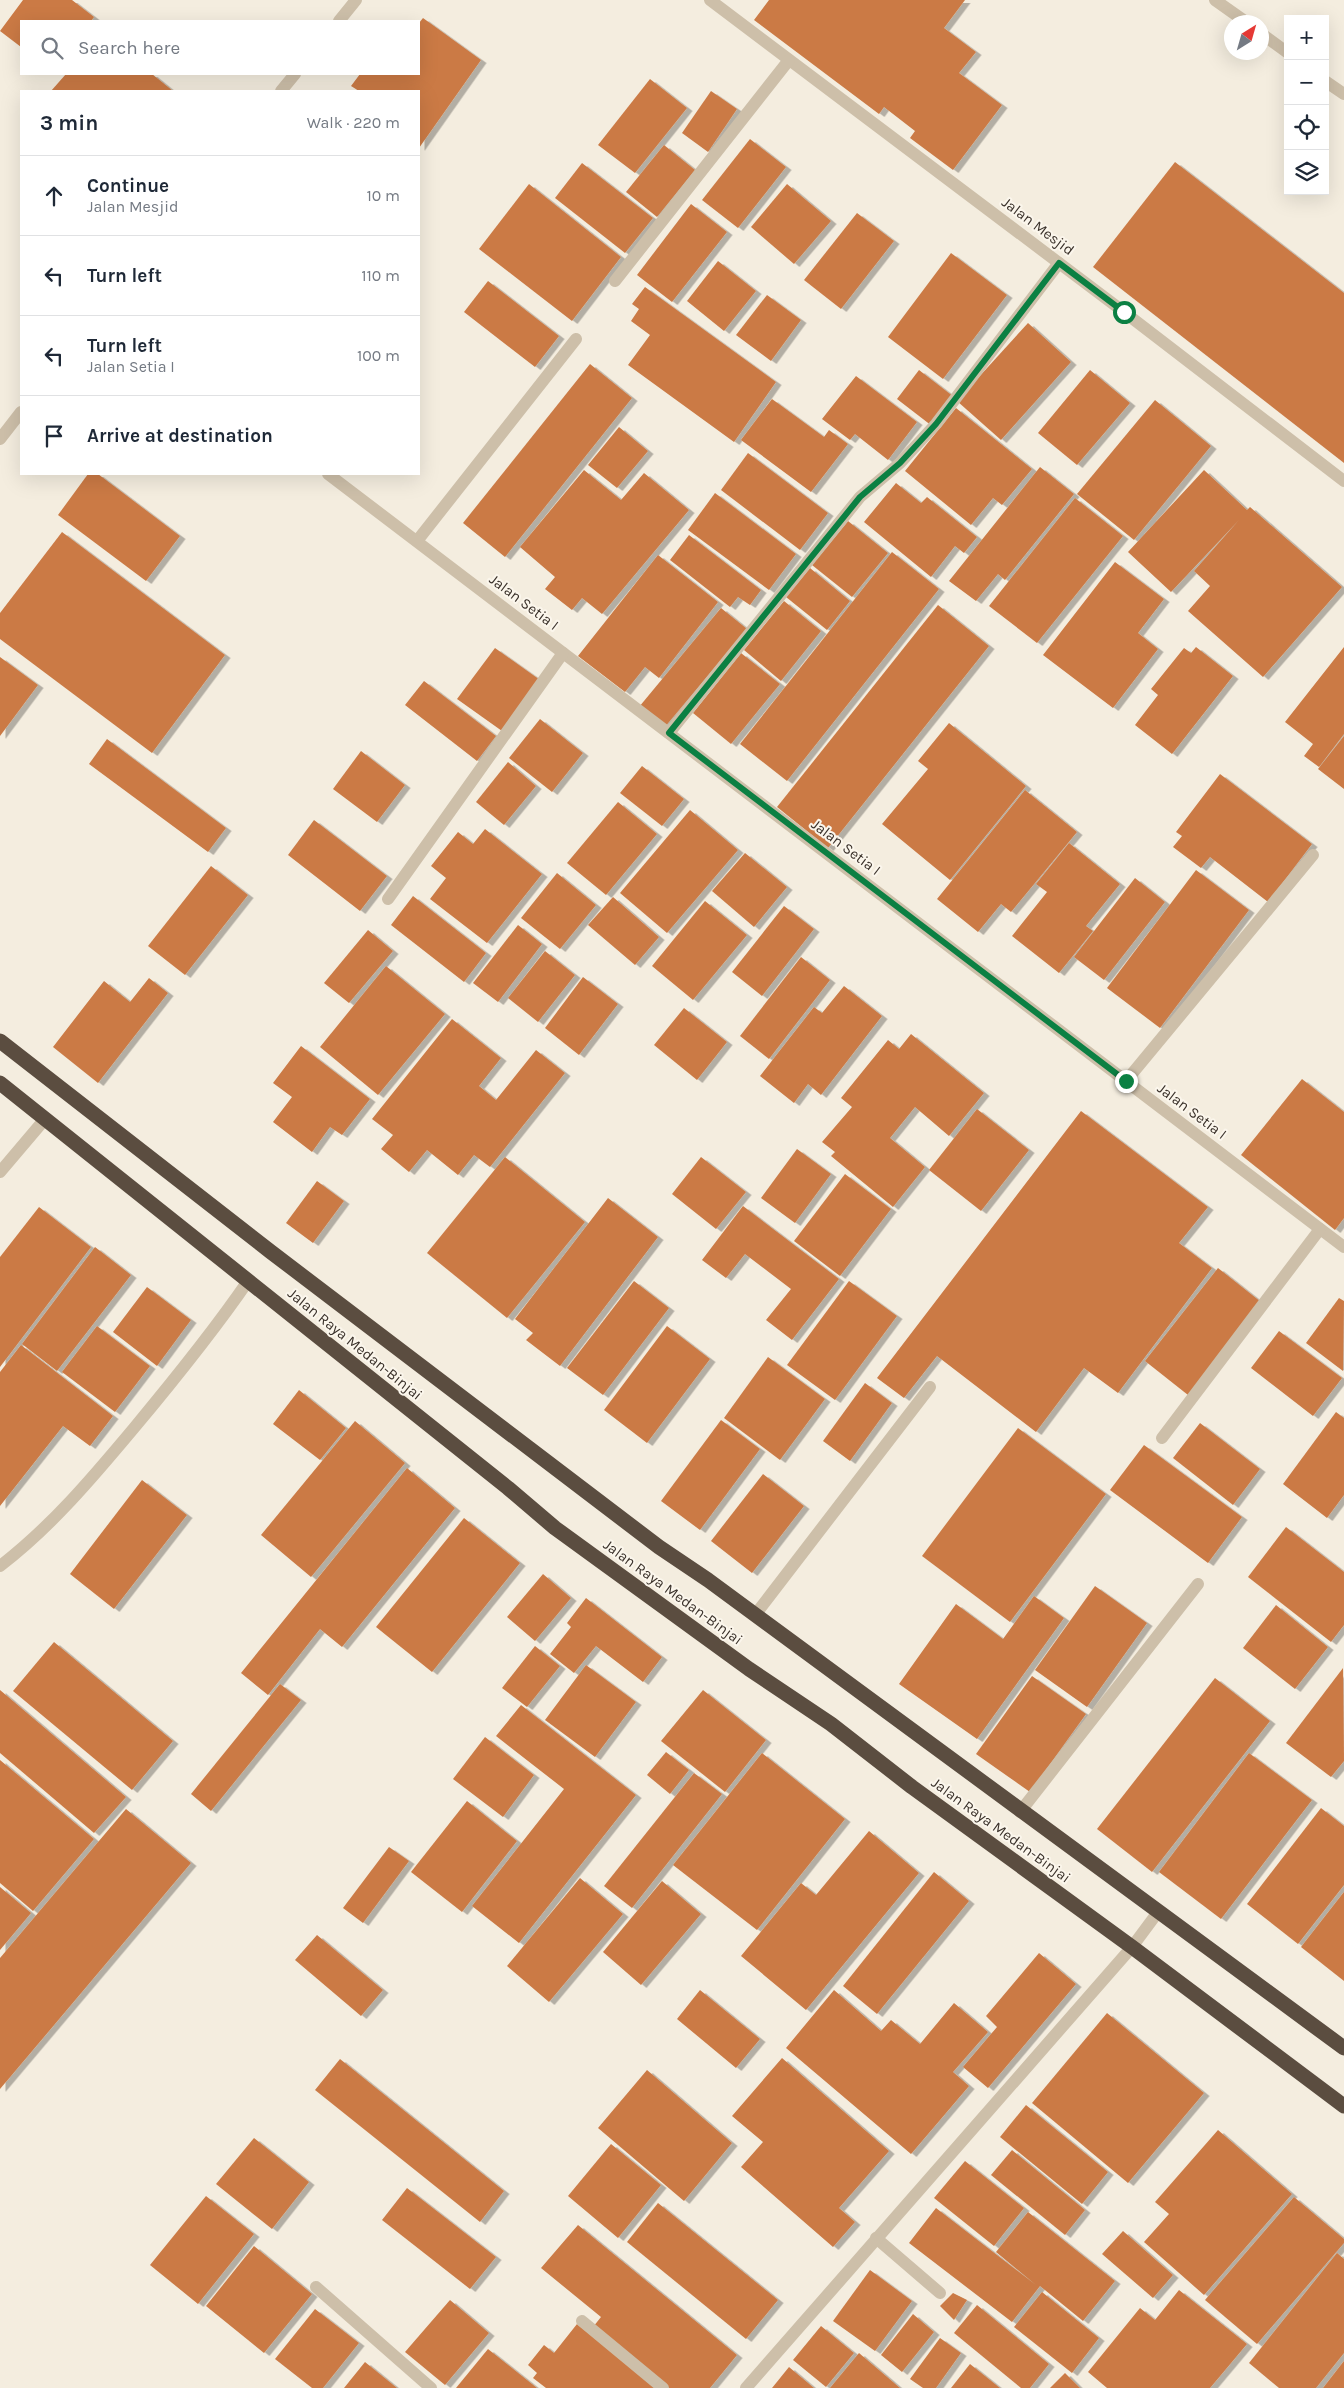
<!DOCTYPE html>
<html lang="en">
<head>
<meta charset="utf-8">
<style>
	:root { --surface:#fff; --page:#f2f2f3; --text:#1f2937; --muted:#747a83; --line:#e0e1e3 }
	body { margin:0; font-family:Karla,sans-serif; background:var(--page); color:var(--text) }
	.controls { position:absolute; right:15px; top:15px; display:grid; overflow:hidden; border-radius:0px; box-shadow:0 5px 20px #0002 }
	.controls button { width:45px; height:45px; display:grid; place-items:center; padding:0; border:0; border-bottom:1px solid var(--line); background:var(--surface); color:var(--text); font:25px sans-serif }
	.compass { position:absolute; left:1224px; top:15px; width:45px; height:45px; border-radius:50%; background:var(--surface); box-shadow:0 5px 20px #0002; rotate:37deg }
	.stop { position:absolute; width:15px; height:15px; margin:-11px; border:4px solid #0b8043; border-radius:50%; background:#fff }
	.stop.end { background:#0b8043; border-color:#fff; box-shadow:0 1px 5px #0008 }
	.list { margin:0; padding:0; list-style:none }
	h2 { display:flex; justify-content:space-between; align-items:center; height:65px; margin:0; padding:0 20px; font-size:21px }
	h2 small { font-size:16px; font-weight:400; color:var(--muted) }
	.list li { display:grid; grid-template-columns:32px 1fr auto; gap:15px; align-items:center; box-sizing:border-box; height:80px; padding:0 20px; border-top:1px solid var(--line) }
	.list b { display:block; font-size:19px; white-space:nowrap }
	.list p { margin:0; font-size:16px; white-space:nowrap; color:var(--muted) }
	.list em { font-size:16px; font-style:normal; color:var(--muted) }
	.icon { flex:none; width:28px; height:28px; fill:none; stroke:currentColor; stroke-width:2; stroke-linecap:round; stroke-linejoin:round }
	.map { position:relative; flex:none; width:1344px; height:2388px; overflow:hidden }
	.search { position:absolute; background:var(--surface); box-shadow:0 5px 20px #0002; left:20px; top:20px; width:400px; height:55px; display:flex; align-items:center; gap:12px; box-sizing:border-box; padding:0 18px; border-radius:0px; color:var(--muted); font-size:19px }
	.panel { position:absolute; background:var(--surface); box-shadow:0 5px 20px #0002; left:20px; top:90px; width:400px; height:385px; border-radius:0px }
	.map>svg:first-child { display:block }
	.building { fill:#cb7a45; filter:url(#shadow) }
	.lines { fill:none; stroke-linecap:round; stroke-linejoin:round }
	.lane { stroke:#cdbfa9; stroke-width:12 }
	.street { stroke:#cdbfa9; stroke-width:12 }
	.highway { stroke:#5b4d40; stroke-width:15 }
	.route { stroke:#0b8043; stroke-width:6 }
	.labels { text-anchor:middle; stroke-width:4; stroke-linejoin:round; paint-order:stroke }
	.street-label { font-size:15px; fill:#3a312a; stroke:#fbf6ec }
</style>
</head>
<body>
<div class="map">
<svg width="1344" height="2388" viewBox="0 0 1344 2388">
	<defs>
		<filter id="shadow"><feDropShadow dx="5.5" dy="3" stdDeviation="0" flood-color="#0004"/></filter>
	</defs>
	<rect width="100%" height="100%" fill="#f4eddf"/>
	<g class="building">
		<path d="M23,0H72L94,17L91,21H21V47L0,31Z"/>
		<path d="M769,0H965L944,28L976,52L959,73L1002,105L953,170L910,138L915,131L884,107L879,114L754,20Z"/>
		<path d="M423,18L481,60L419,148V91H359L351,86L360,74H419V23Z"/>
		<path d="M66,74H152L173,91H51Z"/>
		<path d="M650,79L687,108L635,173L598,145Z"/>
		<path d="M711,91L737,109L708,152L682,133Z"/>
		<path d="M750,139L786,167L738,228L702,200Z"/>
		<path d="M664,145L695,170L657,217L626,192Z"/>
		<path d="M1175,162L1344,293V463L1093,267Z"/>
		<path d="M582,163L653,218L625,253L555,198Z"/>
		<path d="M529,184L621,257L572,321L479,249Z"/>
		<path d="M787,184L831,221L794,264L751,227Z"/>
		<path d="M691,204L727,232L672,302L637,275Z"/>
		<path d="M857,213L894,241L841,309L804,280Z"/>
		<path d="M951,253L1007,295L943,379L888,337Z"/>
		<path d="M718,261L756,291L724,331L687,301Z"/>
		<path d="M488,281L559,336L535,367L464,312Z"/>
		<path d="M645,287L776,382L734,442L628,365L650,335L631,321L639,309L632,304Z"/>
		<path d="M767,295L801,320L771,361L736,335Z"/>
		<path d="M1028,323L1071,362L1001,440L957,401Z"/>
		<path d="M590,364L632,398L505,557L463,523Z"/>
		<path d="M919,370L954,397L932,426L897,399Z"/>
		<path d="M1090,370L1130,403L1077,465L1038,433Z"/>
		<path d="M856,376L917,422L888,460L855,434L850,440L822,419Z"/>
		<path d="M772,399L824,437L829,430L848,444L811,492L741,440Z"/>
		<path d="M1155,400L1211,446L1134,540L1077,494Z"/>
		<path d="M956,408L1032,469L1002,505L993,498L971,525L905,471Z"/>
		<path d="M619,427L648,451L617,488L588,465Z"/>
		<path d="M748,453L828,513L800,550L721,490Z"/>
		<path d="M1040,467L1074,494L1005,580L998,574L976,601L949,581Z"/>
		<path d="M584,470L621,500L644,473L689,510L602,614L582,598L572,610L545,589L555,577L520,547Z"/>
		<path d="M1204,470L1247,510L1250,507L1342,587L1263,677L1188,611L1210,586L1194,571L1239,520L1171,592L1128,552Z"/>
		<path d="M88,474H98L180,536L146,581L58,515Z"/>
		<path d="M896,483L921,503L927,497L977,537L964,553L955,546L931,577L864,522Z"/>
		<path d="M715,493L796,554L769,590L688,530Z"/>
		<path d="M1075,498L1123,536L1037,643L989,606Z"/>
		<path d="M848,521L888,553L852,597L812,565Z"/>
		<path d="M62,532L225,655L152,753L0,639V613Z"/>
		<path d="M689,535L761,590L750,605L738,597L730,607L670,560Z"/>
		<path d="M892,552L939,589L787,781L740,744Z"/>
		<path d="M658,555L718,602L659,678L645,667L625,692L578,656Z"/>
		<path d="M1115,562L1164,599L1138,633L1158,649L1113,708L1043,655Z"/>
		<path d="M810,568L850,601L827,630L786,597Z"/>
		<path d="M784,601L821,631L781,681L744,650Z"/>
		<path d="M938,605L989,646L828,848L777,807Z"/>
		<path d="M721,608L747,629L664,728L639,707Z"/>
		<path d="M1196,647L1233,676L1172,754L1135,725L1158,695L1151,689L1184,648L1191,653Z"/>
		<path d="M1344,647V734L1319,767L1304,756L1313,744L1285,722Z"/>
		<path d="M495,648L540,680L502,731L457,699Z"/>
		<path d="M741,653L780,684L731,744L693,713Z"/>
		<path d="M0,657L38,685L0,736Z"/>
		<path d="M424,681L496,736L477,761L405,705Z"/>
		<path d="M540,719L583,753L552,792L509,758Z"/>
		<path d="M949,723L1026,786L950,880L882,824L928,769L918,761Z"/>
		<path d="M1344,736V789L1318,769Z"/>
		<path d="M107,739L226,828L208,852L89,764Z"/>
		<path d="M361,751L405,785L377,822L333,789Z"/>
		<path d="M508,762L536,786L504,825L476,802Z"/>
		<path d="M642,766L684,799L662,826L620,793Z"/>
		<path d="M1220,774L1312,844L1268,902L1210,857L1201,868L1173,847L1182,836L1176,832Z"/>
		<path d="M1025,790L1077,832L1011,912L1001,904L978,932L937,899Z"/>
		<path d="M618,802L657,834L606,895L567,863Z"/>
		<path d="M690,810L738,850L667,933L620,893Z"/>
		<path d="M314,820L387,876L360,911L288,855Z"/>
		<path d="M485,829L542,874L487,943L430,899L446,878L431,866L458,832L473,844Z"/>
		<path d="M1069,843L1120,884L1086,926L1093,931L1059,973L1012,936L1047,892L1036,884Z"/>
		<path d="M745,853L787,887L754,927L712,891Z"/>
		<path d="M211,866L248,895L185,975L148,946Z"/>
		<path d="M1196,870L1249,910L1160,1028L1107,988Z"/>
		<path d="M557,873L596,905L560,949L521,918Z"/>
		<path d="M1135,878L1165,902L1104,980L1074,957Z"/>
		<path d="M413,896L486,953L464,982L391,925Z"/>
		<path d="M613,897L659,937L635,965L588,925Z"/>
		<path d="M705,901L747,935L693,1000L652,966Z"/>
		<path d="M784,906L814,929L762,996L732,972Z"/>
		<path d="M518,925L542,944L498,1002L473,983Z"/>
		<path d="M368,930L393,951L349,1003L324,983Z"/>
		<path d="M545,951L575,975L538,1022L508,998Z"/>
		<path d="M801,957L830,980L769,1059L740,1036Z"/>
		<path d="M386,966L445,1014L378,1095L320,1047Z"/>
		<path d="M583,977L618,1004L579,1055L545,1028Z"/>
		<path d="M149,978L168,993L98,1083L53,1047L104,981L130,1002Z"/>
		<path d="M844,986L882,1016L821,1095L808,1084L794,1103L760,1076L814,1007L822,1013Z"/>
		<path d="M684,1008L727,1042L697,1080L654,1045Z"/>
		<path d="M452,1019L501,1058L479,1086L496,1100L536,1050L565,1073L490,1167L474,1155L458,1175L427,1150L409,1172L381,1149L393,1135L372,1119Z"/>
		<path d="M911,1034L984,1093L949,1136L915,1107L890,1138L925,1167L893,1207L831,1156L835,1152L822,1142L852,1107L841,1098L888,1040L899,1049Z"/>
		<path d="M301,1046L370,1099L342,1135L330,1127L312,1152L273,1122L292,1097L273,1083Z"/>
		<path d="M1302,1079L1344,1112V1218L1335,1230L1241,1155Z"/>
		<path d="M977,1109L1029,1150L981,1211L929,1170Z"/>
		<path d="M1081,1111L1208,1207L1179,1243L1212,1268L1118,1393L1084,1368L1036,1432L937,1356L904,1398L877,1378Z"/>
		<path d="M797,1149L831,1174L795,1223L761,1198Z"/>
		<path d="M505,1157L585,1222L507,1318L427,1253Z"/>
		<path d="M701,1157L746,1192L716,1229L672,1194Z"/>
		<path d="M845,1174L891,1209L840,1276L794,1241Z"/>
		<path d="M317,1181L344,1201L313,1243L286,1223Z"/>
		<path d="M608,1198L658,1237L560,1366L526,1340L533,1333L515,1319Z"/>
		<path d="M743,1206L839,1279L792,1340L766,1320L791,1289L745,1254L726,1278L702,1260Z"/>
		<path d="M39,1207L91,1247L0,1367V1257Z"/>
		<path d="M95,1247L131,1275L57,1371L22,1344Z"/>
		<path d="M1218,1268L1261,1302L1188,1395L1145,1361Z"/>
		<path d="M634,1281L669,1308L603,1395L567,1368Z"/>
		<path d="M849,1281L897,1316L835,1400L787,1365Z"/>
		<path d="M147,1287L191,1320L157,1366L113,1332Z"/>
		<path d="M1339,1298L1344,1301L1343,1371L1306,1343Z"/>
		<path d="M97,1326L150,1366L115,1412L62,1372Z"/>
		<path d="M667,1326L710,1359L647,1443L604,1410Z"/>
		<path d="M1279,1331L1342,1378L1313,1416L1251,1368Z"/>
		<path d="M21,1345L113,1416L90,1446L63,1426L0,1506V1372Z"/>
		<path d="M768,1357L825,1399L780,1460L724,1418Z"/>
		<path d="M865,1383L892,1403L850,1461L823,1441Z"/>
		<path d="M299,1390L346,1428L320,1460L273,1424Z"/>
		<path d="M1336,1412L1344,1418V1495L1327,1518L1283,1484Z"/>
		<path d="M721,1420L760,1449L700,1530L661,1501Z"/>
		<path d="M355,1421L405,1463L311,1577L261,1535Z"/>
		<path d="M1200,1423L1260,1469L1233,1505L1173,1458Z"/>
		<path d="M1018,1428L1106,1494L1010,1622L922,1556Z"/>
		<path d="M1144,1445L1242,1517L1208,1563L1110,1490Z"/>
		<path d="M407,1468L455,1508L342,1647L320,1629L268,1695L241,1673Z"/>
		<path d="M763,1474L804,1506L752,1573L711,1541Z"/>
		<path d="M142,1480L187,1515L114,1609L70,1574Z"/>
		<path d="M464,1518L520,1563L432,1672L376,1627Z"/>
		<path d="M1286,1527L1344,1572V1625L1331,1642L1248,1577Z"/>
		<path d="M543,1574L571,1598L535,1641L507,1617Z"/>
		<path d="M1095,1586L1147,1623L1087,1707L1035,1670Z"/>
		<path d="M1034,1596L1064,1618L977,1739L899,1684L956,1604L1003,1639Z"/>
		<path d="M586,1598L662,1657L643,1682L596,1646L574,1673L550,1654L571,1627L567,1623Z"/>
		<path d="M1276,1605L1328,1647L1295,1689L1243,1648Z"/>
		<path d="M54,1642L173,1741L132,1790L13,1691Z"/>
		<path d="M535,1646L560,1666L527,1707L502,1688Z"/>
		<path d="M586,1665L636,1702L595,1757L545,1720Z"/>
		<path d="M1343,1668L1344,1761L1331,1777L1286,1743Z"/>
		<path d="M1032,1676L1086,1714L1030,1792L976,1754Z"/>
		<path d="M1215,1678L1270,1721L1152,1872L1097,1829Z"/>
		<path d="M280,1684L301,1700L211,1811L191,1794Z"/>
		<path d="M0,1690L126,1797L94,1833L0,1753Z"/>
		<path d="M703,1690L766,1740L725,1792L661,1741Z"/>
		<path d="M521,1705L636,1795L519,1943L472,1906L564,1789L496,1736Z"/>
		<path d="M485,1737L534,1775L503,1817L453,1779Z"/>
		<path d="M666,1752L689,1770L670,1794L647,1775Z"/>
		<path d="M762,1753L845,1819L757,1930L673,1865Z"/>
		<path d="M1249,1753L1312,1800L1221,1919L1159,1872Z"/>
		<path d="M0,1760L94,1839L33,1911L0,1883Z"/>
		<path d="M694,1773L722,1794L632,1908L604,1886Z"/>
		<path d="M467,1801L517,1841L462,1912L411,1872Z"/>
		<path d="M1321,1808L1344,1826V1885L1298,1944L1247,1904Z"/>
		<path d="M126,1809L191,1863L0,2089V1958Z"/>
		<path d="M869,1831L919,1873L806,2010L741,1956L801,1883L816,1895Z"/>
		<path d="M389,1847L409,1861L363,1923L343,1908Z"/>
		<path d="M934,1872L969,1901L877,2014L843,1986Z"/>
		<path d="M580,1878L623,1914L549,2002L507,1966Z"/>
		<path d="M662,1881L701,1914L641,1985L603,1952Z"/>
		<path d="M0,1887L31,1913L0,1950Z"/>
		<path d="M1344,1892V1981L1301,1947Z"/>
		<path d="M317,1935L383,1990L361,2016L295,1960Z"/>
		<path d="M1039,1953L1076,1984L988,2088L963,2067L997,2027L986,2016Z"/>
		<path d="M700,1990L760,2039L736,2068L677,2019Z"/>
		<path d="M834,1990L881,2031L891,2020L920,2044L954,2003L988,2032L953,2072L969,2086L911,2154L786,2048Z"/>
		<path d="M1107,2013L1204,2093L1128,2183L1032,2103Z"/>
		<path d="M782,2058L889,2151L839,2208L855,2222L833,2247L741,2167L763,2142L732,2116Z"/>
		<path d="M340,2059L504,2191L480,2222L315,2090Z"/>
		<path d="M647,2070L732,2143L684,2201L598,2128Z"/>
		<path d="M1026,2105L1108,2172L1082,2204L1000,2137Z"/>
		<path d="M1218,2130L1292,2194L1204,2295L1144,2242L1169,2214L1155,2202Z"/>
		<path d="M254,2138L309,2182L272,2229L216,2184Z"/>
		<path d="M611,2144L661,2185L618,2238L568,2196Z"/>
		<path d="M1012,2150L1085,2210L1065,2235L991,2175Z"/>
		<path d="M965,2161L1024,2208L994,2246L934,2198Z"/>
		<path d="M407,2188L496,2257L470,2289L382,2220Z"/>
		<path d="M206,2196L254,2234L198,2304L150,2265Z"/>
		<path d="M1294,2197L1344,2239V2243L1257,2344L1205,2300Z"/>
		<path d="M658,2203L778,2300L746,2339L627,2242Z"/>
		<path d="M936,2208L1036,2285L996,2252L1028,2212L1115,2281L1083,2321L1040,2286L1012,2322L909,2243Z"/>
		<path d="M578,2225L737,2355L710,2388H667L593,2327L601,2317L541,2268Z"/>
		<path d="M1123,2231L1173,2275L1153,2298L1102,2254Z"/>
		<path d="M254,2246L312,2294L264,2353L206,2306Z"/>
		<path d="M1337,2253L1344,2259V2353L1316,2388H1279L1249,2363Z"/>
		<path d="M870,2270L912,2301L875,2351L833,2321Z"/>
		<path d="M1179,2290L1247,2344L1210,2388H1107L1088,2372L1140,2308L1155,2320Z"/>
		<path d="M1042,2292L1099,2338L1072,2373L1014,2327Z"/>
		<path d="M953,2293L967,2300L954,2320L940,2306Z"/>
		<path d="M450,2300L489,2333L445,2385L405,2352Z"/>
		<path d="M977,2305L1049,2364L1030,2388H1021L954,2333Z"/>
		<path d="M315,2309L359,2343L323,2388H312L275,2359Z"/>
		<path d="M913,2314L934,2332L902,2372L881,2355Z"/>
		<path d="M577,2324L656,2388H546L533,2378L537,2373L528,2365L544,2345L554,2353Z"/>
		<path d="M821,2326L854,2353L826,2387L793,2360Z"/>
		<path d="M940,2338L961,2353L936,2388H923L910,2379Z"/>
		<path d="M488,2349L537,2388H456Z"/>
		<path d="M859,2353L900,2388H830Z"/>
		<path d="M1344,2361V2388H1323Z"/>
		<path d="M365,2362L397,2388H344Z"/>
		<path d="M970,2364L1000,2388H951Z"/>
		<path d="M789,2367L814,2388H772Z"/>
		<path d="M1065,2373L1080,2388H1050Z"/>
	</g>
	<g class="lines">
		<g class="lane">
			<path d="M1215,0L1246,22"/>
			<path d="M1262,34L1288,53"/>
			<path d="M1325,81L1344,94"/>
			<path d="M417,541L576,339"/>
			<path d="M1126,1081L1313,855"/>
			<path d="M0,1172L45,1119"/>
			<path d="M0,1566C51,1527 93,1477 134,1428C174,1380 213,1332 248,1281"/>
			<path d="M755,1615L930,1387"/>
			<path d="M1020,1812L1198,1584"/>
			<path d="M876,2238L940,2293"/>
			<path d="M582,2321L663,2388"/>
		</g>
		<g class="street">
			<path d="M710,0L1124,312L1344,481"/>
			<path d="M339,21L356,0"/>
			<path d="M281,91L295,74"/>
			<path d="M615,281L789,60"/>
			<path d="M0,439L21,412"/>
			<path d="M328,474L1344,1247"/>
			<path d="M669,733L860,497L900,463L936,424L1059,263"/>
			<path d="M388,899L563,653"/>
			<path d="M1162,1438L1320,1229"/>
			<path d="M316,2287L431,2388"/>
			<path d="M746,2388L1132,1947L1158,1912"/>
		</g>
		<g class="highway">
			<path d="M0,1041L271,1252L659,1547L708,1580L1344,2048"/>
			<path d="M0,1083L508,1488L555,1528L749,1669L831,1724L912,1787L1132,1947L1344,2106"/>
		</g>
	</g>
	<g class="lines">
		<path class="route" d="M1124,312L1059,263L936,424L900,463L860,497L669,733L1126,1081"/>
	</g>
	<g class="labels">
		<g class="street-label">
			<text transform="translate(1038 226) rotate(37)" y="5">Jalan Mesjid</text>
			<text transform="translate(524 602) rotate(37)" y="5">Jalan Setia I</text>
			<text transform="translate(846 847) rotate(37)" y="5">Jalan Setia I</text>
			<text transform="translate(1192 1111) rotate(37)" y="5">Jalan Setia I</text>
			<text transform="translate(355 1344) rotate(39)" y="5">Jalan Raya Medan-Binjai</text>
			<text transform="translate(673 1592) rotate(36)" y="5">Jalan Raya Medan-Binjai</text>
			<text transform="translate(1001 1830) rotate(36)" y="5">Jalan Raya Medan-Binjai</text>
		</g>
	</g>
</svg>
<div class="controls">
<button>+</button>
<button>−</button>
<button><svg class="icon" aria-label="locate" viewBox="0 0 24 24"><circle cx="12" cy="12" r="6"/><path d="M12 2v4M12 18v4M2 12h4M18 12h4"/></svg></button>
<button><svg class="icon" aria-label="layers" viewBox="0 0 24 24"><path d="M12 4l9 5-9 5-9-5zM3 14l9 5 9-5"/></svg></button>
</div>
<svg class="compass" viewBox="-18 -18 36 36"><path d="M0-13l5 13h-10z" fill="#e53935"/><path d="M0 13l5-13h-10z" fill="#747a83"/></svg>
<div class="stop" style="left:1124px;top:312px"></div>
<div class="stop end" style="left:1126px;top:1081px"></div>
<div class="search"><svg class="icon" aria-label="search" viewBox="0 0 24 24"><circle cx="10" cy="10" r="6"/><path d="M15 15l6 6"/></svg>Search here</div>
<section class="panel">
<h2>3 min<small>Walk · 220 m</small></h2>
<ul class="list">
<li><svg class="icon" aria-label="ahead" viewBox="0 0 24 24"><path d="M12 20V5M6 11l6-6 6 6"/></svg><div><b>Continue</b><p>Jalan Mesjid</p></div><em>10 m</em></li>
<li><svg class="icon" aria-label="left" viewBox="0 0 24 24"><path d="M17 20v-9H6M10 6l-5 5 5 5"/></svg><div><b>Turn left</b></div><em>110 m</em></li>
<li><svg class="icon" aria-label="left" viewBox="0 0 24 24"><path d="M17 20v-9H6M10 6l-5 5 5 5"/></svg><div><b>Turn left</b><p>Jalan Setia I</p></div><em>100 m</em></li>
<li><svg class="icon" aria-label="arrive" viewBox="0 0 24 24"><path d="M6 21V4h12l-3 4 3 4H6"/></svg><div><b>Arrive at destination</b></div></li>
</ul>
</section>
</div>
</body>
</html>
